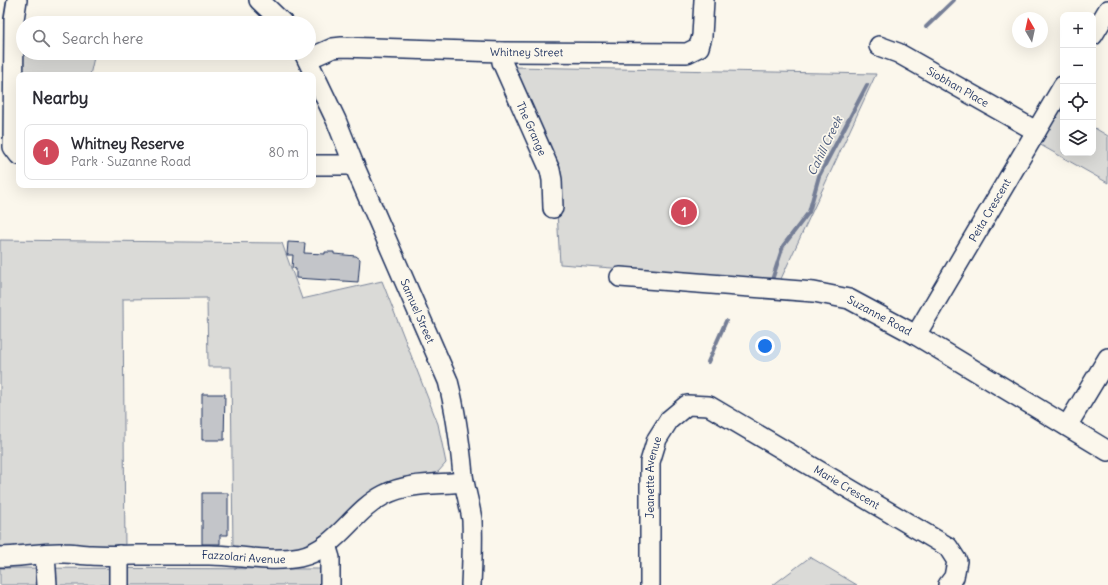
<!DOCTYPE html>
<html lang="en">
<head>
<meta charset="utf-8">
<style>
	:root { --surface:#fff; --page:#f7f7f7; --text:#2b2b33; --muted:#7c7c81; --line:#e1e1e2; --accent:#d1495b }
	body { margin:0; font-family:Delius,sans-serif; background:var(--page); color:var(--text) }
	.controls { position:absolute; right:12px; top:12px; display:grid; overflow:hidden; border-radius:8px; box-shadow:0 4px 16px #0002 }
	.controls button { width:36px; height:36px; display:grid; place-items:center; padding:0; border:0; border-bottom:1px solid var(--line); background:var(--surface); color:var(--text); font:20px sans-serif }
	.compass { position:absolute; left:1012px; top:12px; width:36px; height:36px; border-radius:50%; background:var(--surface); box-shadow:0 4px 16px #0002; rotate:351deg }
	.you { position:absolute; left:765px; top:346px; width:14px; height:14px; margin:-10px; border:3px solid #fff; border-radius:50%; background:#1a73e8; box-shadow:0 0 0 6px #1a73e833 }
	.badge { display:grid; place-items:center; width:26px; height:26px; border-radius:50%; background:var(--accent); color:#fff; font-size:13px; font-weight:700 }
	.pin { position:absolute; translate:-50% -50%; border:2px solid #fff; box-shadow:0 1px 4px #0006 }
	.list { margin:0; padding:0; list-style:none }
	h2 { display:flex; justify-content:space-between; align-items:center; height:52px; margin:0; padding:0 16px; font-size:17px }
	h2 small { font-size:13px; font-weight:400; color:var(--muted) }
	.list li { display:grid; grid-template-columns:26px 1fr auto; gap:12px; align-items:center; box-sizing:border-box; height:56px; margin:0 8px 8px; padding:0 8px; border:1px solid var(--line); border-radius:8px }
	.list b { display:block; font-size:15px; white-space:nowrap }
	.list p { margin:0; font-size:13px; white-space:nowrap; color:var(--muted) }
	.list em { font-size:13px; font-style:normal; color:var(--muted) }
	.icon { flex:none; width:22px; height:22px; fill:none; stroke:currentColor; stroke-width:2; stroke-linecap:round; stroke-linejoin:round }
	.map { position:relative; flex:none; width:1108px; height:585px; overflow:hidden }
	.search { position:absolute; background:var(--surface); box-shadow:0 4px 16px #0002; left:16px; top:16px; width:300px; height:44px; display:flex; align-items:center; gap:10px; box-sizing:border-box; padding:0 14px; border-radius:22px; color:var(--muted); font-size:15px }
	.panel { position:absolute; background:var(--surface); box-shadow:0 4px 16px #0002; left:16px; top:72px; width:300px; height:116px; border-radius:8px }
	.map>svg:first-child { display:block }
	.green { fill:#dadad7; stroke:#7a849a }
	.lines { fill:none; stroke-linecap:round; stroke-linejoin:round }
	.stream { stroke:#747e96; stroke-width:4 }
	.building { fill:#c3c5c9; stroke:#1b2f5e }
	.minor-casing { stroke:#1b2f5e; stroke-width:22 }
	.minor { stroke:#fbf7ec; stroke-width:19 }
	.labels { text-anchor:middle; stroke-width:3.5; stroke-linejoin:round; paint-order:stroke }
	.street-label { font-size:11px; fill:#1b2f5e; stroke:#fbf7ec }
	.water-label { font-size:12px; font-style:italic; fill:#47577a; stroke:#fbf7ec }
</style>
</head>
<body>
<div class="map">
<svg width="1108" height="585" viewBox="0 0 1108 585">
	<rect width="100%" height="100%" fill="#fbf7ec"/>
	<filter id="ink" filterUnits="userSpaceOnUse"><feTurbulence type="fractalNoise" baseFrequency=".025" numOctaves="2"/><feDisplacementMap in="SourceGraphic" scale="8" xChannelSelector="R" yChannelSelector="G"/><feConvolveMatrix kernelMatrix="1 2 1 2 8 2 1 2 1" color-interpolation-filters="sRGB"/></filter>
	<g filter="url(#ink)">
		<g class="green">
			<path d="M23,53H95L90,75H19Z"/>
			<path d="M515,67L876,74L780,281L560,264L554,159Z"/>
			<path d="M1059,107L1063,110V153H1093V127L1108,136V183L1037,143Z"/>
			<path d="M0,240L282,243L302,299L382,281L438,424L446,463L438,472L420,477L316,545L285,552L233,551L231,367H208L207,298L123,299L125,552L0,551Z"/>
			<path d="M338,554V585H0V568L319,569Z"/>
			<path d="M810,557L857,585H773Z"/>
		</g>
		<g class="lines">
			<g class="stream">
				<path d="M926,27L954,0"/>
				<path d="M772,280L783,246L809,212L819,176L867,85"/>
				<path d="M708,362L726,321"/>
			</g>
		</g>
		<g class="building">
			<path d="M288,242L305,243L304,253L325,254V252H334V254L356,256L360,259L358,282L296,278V269L292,268L293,255H287Z"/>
			<path d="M202,394H225L224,440H202Z"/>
			<path d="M202,493H228V535H220V544H202Z"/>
		</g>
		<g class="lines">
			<g class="minor-casing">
				<g id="minor">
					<path d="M17,0L14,19L13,147L19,155"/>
					<path d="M259,0L283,23"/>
					<path d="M1093,35L1108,10"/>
					<path id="s1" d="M879,46L898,53L1036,131"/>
					<path id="s2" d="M501,52L502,62L550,170L552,180L553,208"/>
					<path id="s3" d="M304,53L336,120L354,165L448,381C456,412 460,443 463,475C465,490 470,505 472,520C473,542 472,564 471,585"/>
					<path id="s4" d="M308,59L333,48L342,47L501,52L687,53L699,47L702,36L704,0"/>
					<path d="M313,165H354"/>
					<path id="s5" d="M620,277L814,292L849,299L916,335L1108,451"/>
					<path id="s6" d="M916,335L1063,86"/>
					<path d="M1067,426L1108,358"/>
					<path d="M326,545L330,558V585"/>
					<path d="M45,554L47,585"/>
					<path d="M119,555V585"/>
					<path id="s7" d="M0,557C21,557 42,552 64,553C73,553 82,555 91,555C106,556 121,555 136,555C161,555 185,555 209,555C239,555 270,563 300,557C337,549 352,511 384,495C409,482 437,485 464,482"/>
					<path id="s8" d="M650,585V462L657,439L669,420L687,405L709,406L948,547L957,561L954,577L948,585"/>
				</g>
			</g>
			<use href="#minor" class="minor"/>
		</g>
	</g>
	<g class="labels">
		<g class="street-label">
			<text dy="4" stroke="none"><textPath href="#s4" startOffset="221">Whitney Street</textPath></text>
			<text dy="4" stroke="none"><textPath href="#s1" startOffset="89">Siobhan Place</textPath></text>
			<text dy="4" stroke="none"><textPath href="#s2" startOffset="83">The Grange</textPath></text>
			<text dy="4" stroke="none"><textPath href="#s6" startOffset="145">Peita Crescent</textPath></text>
			<text dy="4" stroke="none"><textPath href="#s3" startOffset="282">Samuel Street</textPath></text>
			<text dy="4" stroke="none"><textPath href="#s5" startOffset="265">Suzanne Road</textPath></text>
			<text dy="4" stroke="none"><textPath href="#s8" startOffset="108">Jeanette Avenue</textPath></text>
			<text dy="4" stroke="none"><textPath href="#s8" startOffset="375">Marie Crescent</textPath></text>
			<text dy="4" stroke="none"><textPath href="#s7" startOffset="244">Fazzolari Avenue</textPath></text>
		</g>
		<g class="water-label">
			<text transform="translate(825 146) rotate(-64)" y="4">Cahill Creek</text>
		</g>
	</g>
</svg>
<div class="controls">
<button>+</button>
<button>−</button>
<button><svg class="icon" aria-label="locate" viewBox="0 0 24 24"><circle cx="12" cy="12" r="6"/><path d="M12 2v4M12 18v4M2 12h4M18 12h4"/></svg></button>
<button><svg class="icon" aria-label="layers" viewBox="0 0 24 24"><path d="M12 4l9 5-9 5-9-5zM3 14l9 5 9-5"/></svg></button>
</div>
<svg class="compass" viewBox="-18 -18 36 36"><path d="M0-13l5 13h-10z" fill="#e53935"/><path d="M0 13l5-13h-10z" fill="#7c7c81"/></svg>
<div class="you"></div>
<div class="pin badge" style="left:684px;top:212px">1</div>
<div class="search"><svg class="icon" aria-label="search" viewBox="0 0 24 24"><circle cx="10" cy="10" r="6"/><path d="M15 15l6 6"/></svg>Search here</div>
<section class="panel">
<h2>Nearby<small></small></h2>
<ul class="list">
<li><span class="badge">1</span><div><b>Whitney Reserve</b><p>Park · Suzanne Road</p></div><em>80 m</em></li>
</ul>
</section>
</div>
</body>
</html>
